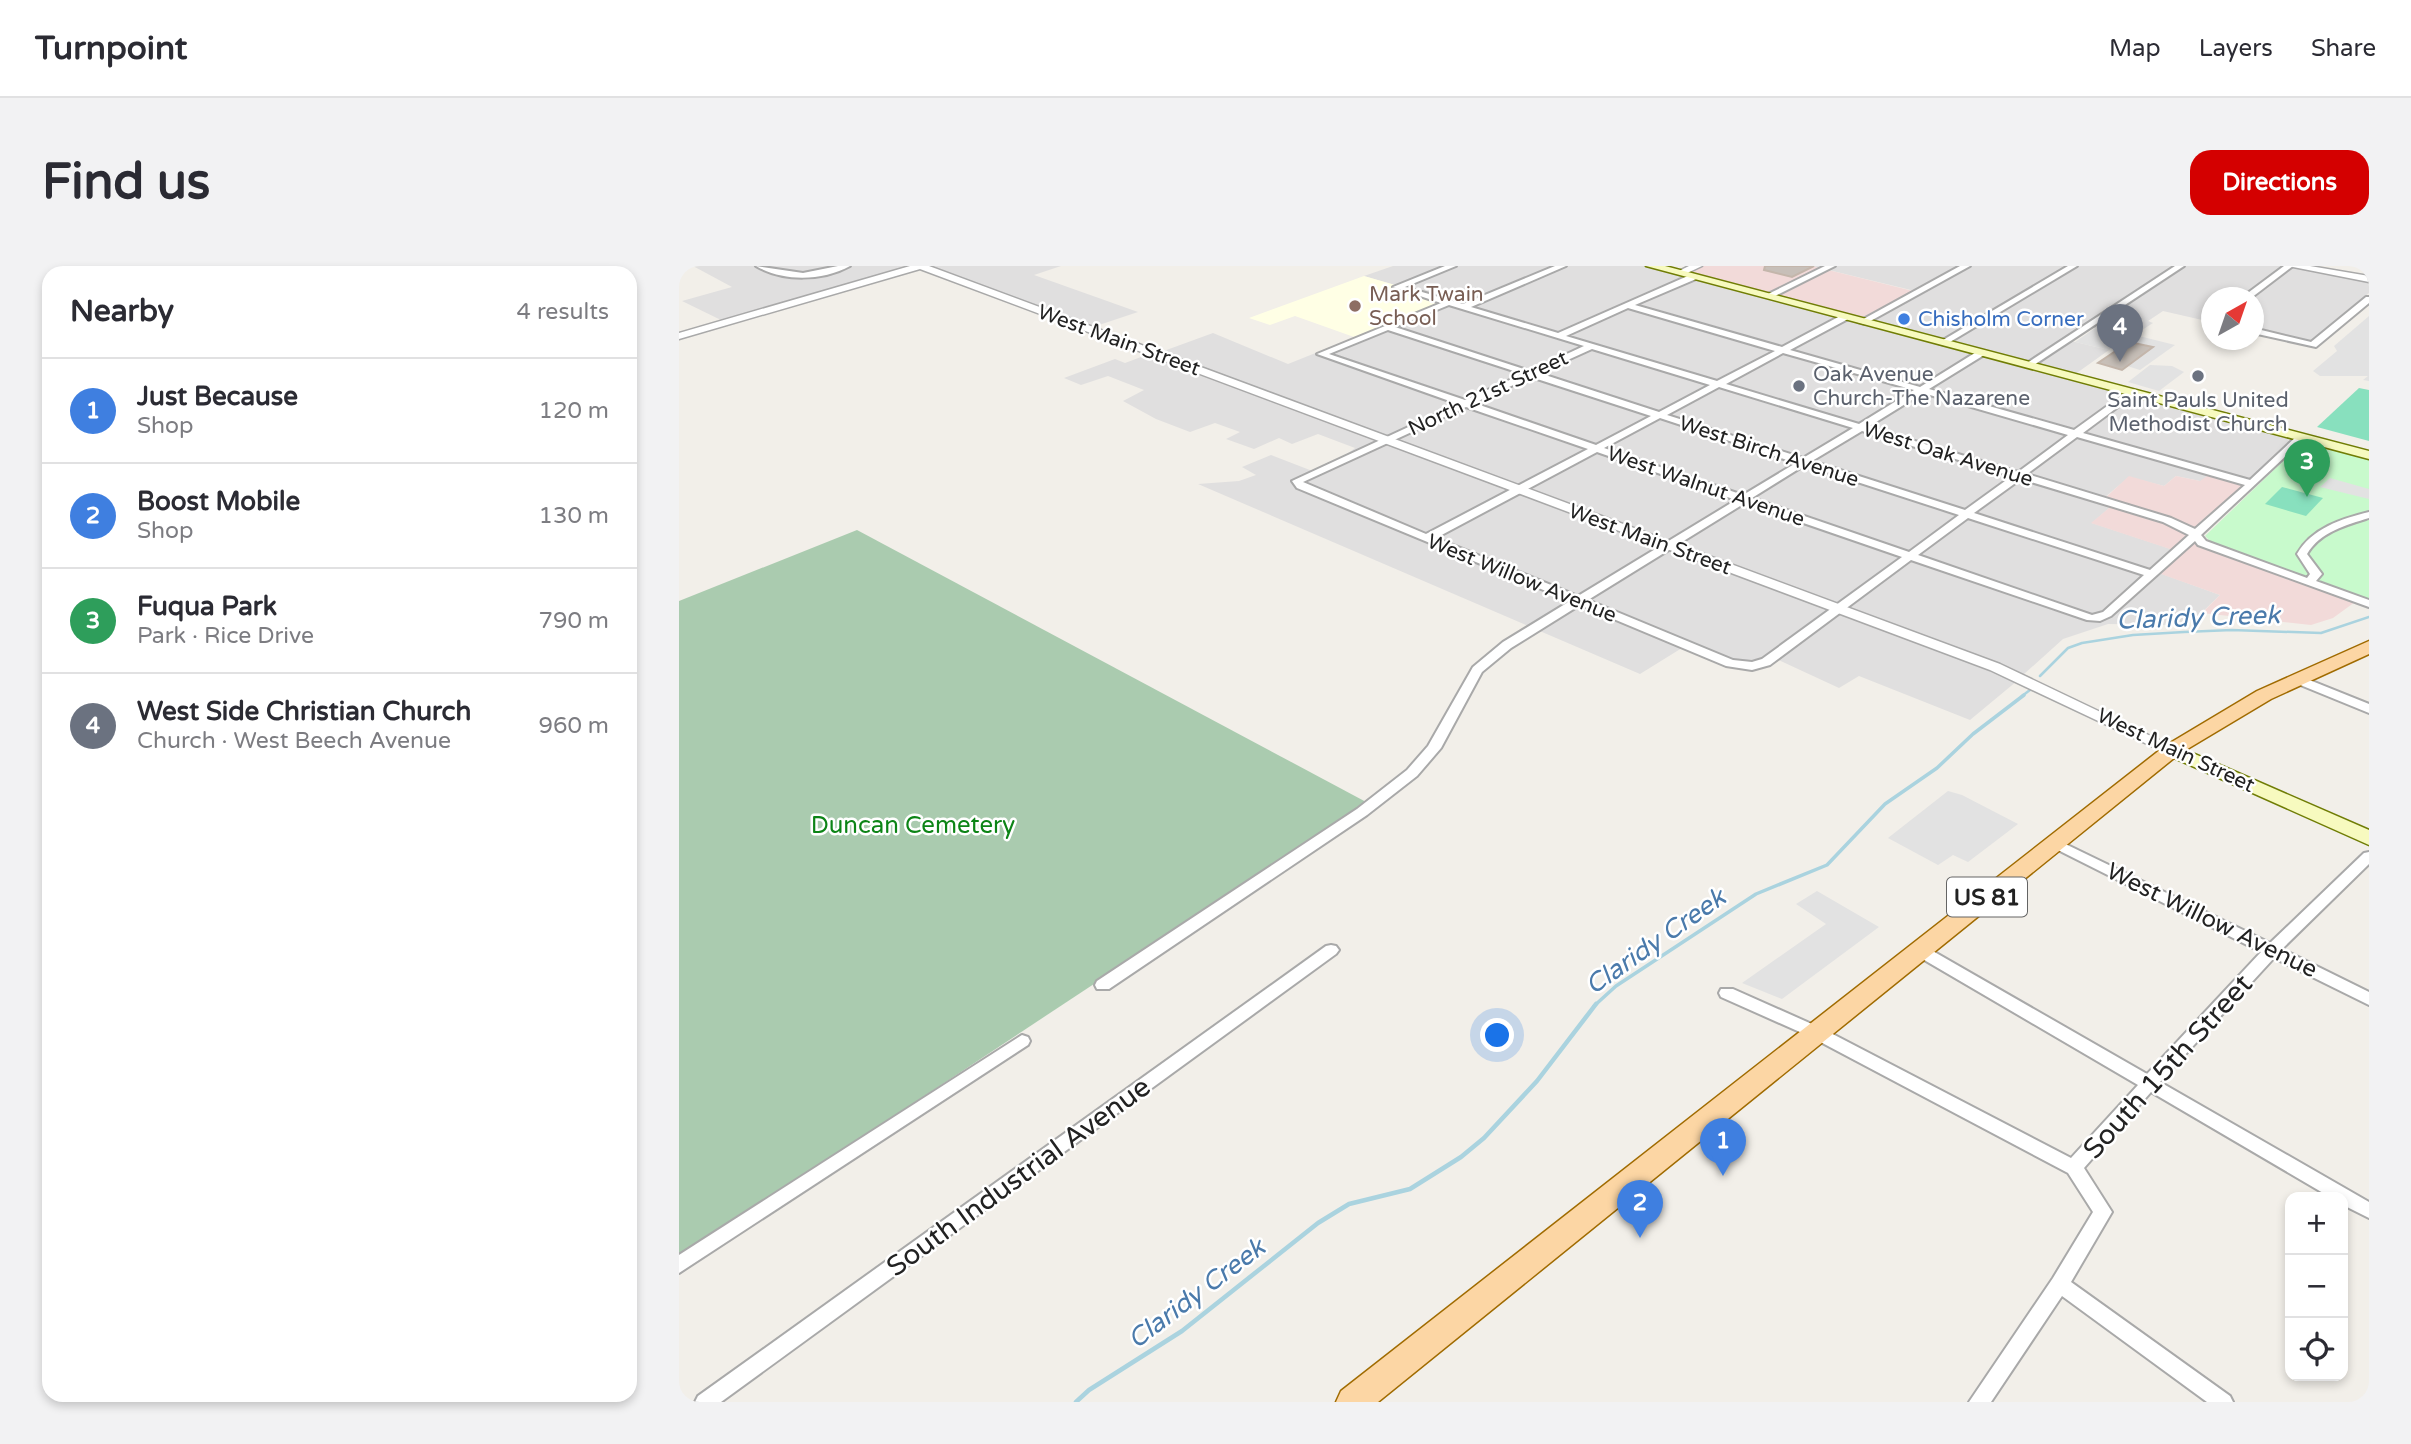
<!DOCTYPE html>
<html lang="en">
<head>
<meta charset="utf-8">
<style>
	:root { --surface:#fff; --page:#f2f2f3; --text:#2b2b33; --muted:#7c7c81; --line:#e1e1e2; --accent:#d40000 }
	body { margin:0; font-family:"Varela Round",sans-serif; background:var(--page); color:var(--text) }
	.controls { position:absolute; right:21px; bottom:21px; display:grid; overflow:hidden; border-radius:14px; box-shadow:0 4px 10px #0003 }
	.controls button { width:63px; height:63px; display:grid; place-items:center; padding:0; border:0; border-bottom:2px solid var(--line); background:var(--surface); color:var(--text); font:35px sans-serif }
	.compass { position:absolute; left:1522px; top:21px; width:63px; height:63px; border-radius:50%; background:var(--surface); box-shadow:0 4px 10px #0003; rotate:40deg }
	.you { position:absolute; left:819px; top:770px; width:24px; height:24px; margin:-18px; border:5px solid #fff; border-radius:50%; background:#1a73e8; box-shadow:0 0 0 10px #1a73e833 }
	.badge { display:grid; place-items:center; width:46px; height:46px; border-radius:50%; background:var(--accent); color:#fff; font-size:23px; font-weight:700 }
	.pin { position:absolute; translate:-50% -58px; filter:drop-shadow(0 2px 4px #0008) }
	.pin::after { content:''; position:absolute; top:37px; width:24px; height:21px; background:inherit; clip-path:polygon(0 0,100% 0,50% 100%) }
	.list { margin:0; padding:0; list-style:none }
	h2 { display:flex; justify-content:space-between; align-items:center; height:91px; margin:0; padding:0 28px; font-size:30px }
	h2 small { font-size:23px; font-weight:400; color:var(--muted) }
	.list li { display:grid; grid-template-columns:46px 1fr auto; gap:21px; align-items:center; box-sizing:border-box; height:105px; padding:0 28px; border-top:2px solid var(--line) }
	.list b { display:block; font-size:26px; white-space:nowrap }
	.list p { margin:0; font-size:23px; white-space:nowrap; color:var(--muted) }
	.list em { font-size:23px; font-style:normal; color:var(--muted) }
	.icon { flex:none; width:38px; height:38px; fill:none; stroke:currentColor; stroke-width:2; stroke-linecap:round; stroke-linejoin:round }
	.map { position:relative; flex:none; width:1690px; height:1136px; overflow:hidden; border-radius:21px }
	header { display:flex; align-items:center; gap:42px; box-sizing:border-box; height:98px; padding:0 35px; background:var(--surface); border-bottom:2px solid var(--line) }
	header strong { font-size:33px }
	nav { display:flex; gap:38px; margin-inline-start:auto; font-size:24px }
	.intro { display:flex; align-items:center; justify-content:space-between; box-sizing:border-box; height:168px; padding:0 42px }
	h1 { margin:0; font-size:49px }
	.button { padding:18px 32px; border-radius:21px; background:var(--accent); color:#fff; font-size:24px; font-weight:700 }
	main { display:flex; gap:42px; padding:0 42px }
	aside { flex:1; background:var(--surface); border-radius:21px; box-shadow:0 4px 10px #0003 }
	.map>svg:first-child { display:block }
	.residential { fill:#e0dfdf }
	.commercial { fill:#f2dad9 }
	.education { fill:#ffffe5 }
	.cemetery { fill:#aacbaf }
	.park { fill:#c8facc }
	.pitch { fill:#88e0be }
	.parking { fill:#e2e2e2 }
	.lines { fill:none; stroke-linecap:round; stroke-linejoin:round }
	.stream-far2 { stroke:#aad3df; stroke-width:2.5 }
	.stream-far1 { stroke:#aad3df; stroke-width:3.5 }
	.stream { stroke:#aad3df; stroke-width:4.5 }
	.building { fill:#c7bfb8; stroke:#c4b6ab; stroke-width:2 }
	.minor-casing { stroke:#a9a9a9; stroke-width:4 }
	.tertiary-casing { stroke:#a9a9a9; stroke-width:3 }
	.secondary-casing { stroke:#707d05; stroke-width:3 }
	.primary-casing { stroke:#a06b00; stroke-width:3 }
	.minor { fill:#fff; fill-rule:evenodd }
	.tertiary { fill:#fff; fill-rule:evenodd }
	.secondary { fill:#f7fabf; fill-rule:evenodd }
	.primary { fill:#fcd6a4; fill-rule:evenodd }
	.education-dot { fill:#8d6e63; stroke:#fff; stroke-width:2.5 }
	.shop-dot { fill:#3f7fe0; stroke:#fff; stroke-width:2.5 }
	.worship-dot { fill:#6b7280; stroke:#fff; stroke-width:2.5 }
	.labels { text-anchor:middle; stroke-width:5; stroke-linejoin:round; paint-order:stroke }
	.far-education-label { font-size:21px; fill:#785e54; stroke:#fff; text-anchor:start }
	.far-shop-label { font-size:21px; fill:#366cbe; stroke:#fff; text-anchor:start }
	.far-street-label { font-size:21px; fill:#222; stroke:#fff }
	.far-worship-label { font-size:21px; fill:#5b616d; stroke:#fff; text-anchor:start }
	.shield { fill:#fff; stroke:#646464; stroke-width:2 }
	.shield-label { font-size:23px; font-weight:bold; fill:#222 }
	.park-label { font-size:24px; fill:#0c8416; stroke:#fff }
	.street-label { font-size:24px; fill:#222; stroke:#fff }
	.water-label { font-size:26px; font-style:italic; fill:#4a7aab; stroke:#fff }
	.near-street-label { font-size:28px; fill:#222; stroke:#fff }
</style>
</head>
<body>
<header>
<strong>Turnpoint</strong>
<nav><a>Map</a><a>Layers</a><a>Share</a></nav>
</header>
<div class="intro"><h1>Find us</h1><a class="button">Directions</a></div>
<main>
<aside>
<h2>Nearby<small>4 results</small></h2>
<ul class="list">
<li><span class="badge" style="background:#3f7fe0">1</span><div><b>Just Because</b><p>Shop</p></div><em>120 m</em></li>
<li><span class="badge" style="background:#3f7fe0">2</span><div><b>Boost Mobile</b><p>Shop</p></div><em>130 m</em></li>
<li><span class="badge" style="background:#2e9e5b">3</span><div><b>Fuqua Park</b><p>Park · Rice Drive</p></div><em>790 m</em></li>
<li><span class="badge" style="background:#6b7280">4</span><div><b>West Side Christian Church</b><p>Church · West Beech Avenue</p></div><em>960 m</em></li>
</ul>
</aside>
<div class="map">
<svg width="1690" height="1136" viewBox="0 0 1690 1136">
	<rect width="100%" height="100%" fill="#f2efe9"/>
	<g class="residential">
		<path d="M14,0H382L355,9L459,46L414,61L250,0L44,55L3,35L53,21Z"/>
		<path d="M714,0H968L1606,170L1610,175L1563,220L1560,216L1521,215L1497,210L1485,220L1450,211L1425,232L1437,236L1413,257L1504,287L1483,308L1541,329L1515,354L1499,359L1429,358L1384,373L1344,409L482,86L534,67L609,98L759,38L756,34L716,23V19L685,10Z"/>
		<path d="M1133,0H1608L1690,14V27L1633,74L1627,75L1575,63L1574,32H1532V56L1484,45L1469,55L1474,57L1452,71L1404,59L1384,73L1430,84L1395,109L1192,55L1240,26Z"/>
		<path d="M470,88L1267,387L1338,415L1291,454L1180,410L1160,422L1095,392L1058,395L1011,377L961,408L519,218L560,215L577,209L563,201L592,189L636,206L656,197L676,182L639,168L613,178L600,172L575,183L547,173L561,166L536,157L511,166L477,153L444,135L465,124L429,110L402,119L385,112L436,93L446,97Z"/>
	</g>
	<g class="commercial">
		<path d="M1022,0H1133L1234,25L1184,51L1177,52L1009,7Z"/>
		<path d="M1531,208L1563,220L1521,256L1506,274L1676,336L1654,352L1632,359L1523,347L1541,329L1482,308L1503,287L1412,257L1436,237L1425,233L1450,210L1485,220L1497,210L1521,215Z"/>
	</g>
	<path class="education" d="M685,10L716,19L717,23L759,38L675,71L616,50L591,59L570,52Z"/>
	<path class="cemetery" d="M178,264L689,537L0,992V335Z"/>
	<path class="park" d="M1625,175L1690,192V334L1534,278L1526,270Z"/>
	<g class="pitch">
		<path d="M1680,122L1690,124V175L1638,161Z"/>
		<path d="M1603,221L1644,232L1627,250L1586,238Z"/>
	</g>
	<g class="parking">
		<path d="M1690,50V115L1684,114L1689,110H1641L1634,105L1658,85L1655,80Z"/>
		<path d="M1416,62L1452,71L1456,69L1496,79L1461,104L1448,100L1473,81L1444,74L1430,84L1396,76Z"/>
		<path d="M1471,99L1493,100L1505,106L1480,125L1449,116Z"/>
		<path d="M1651,212L1690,223V233L1641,221Z"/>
		<path d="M1269,525L1283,529L1339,558L1289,596L1274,589L1259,599L1209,572Z"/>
		<path d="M1138,625L1200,661L1103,733L1063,717L1147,658L1117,638Z"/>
	</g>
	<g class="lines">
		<g class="stream-far2">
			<path d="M1361,410L1389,382L1403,377L1454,369L1505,366L1553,364L1642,367L1690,351"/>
			<path d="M1343,430L1351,424"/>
		</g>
		<path class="stream-far1" d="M915,740L937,720L1077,628L1148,599L1206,538L1258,502L1294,468L1345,429"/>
		<path class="stream" d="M397,1136L410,1124L503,1065L639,957L670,938L731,923L782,891L805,872L858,815L917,738"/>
	</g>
	<g class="building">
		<path d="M1086,0H1135L1113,11L1085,4Z"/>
		<path d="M1450,76L1474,81L1443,104L1419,97Z"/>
	</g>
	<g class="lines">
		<g class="minor-casing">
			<g id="minor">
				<path d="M77,0L124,7L159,0H171C144,15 104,16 77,0Z"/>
				<path d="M766,0H777L726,21L784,38L876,0H887L792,41L879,67L1011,9H1017V13L956,39L1103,81L1163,49H1169V53L1111,84L1241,121L1299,85H1305V89L1250,123L1395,164L1449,125H1455V129L1404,167L1571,214L1619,169H1625V173L1522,269L1527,275L1628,312L1631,308L1618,288C1633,262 1662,253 1690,246V252C1667,259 1641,266 1628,288L1643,308L1637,315L1690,334V341L1519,279L1516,275L1432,350L1421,355L1408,354L1232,294L1091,399L1073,404L1047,400L901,339L832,382L803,406L762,482L738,510L688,549L430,723H418L416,719L418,715L678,543L728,504L749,480L794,401L824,376L891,335L618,222L613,215L779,138L638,88L762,37L714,21ZM770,39L905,80L851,105L716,61ZM949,42L1096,85L1038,115L887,70ZM709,64L844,108L786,134L650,88ZM913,83L1031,119L980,146L860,107ZM1104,87L1235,124L1180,158L1047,118ZM852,111L972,150L917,179L795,137ZM1040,121L1174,162L1124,192L988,149ZM1244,127L1389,169L1339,206L1189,161ZM787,141L909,183L747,268L624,216ZM981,152L1117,197L1064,229L925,182ZM1183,165L1333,210L1286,244L1133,195ZM1398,171L1566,219L1516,263L1492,252L1348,208ZM918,186L1057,234L899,330L757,272ZM1126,199L1280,249L1230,286L1073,232ZM1342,213L1484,256L1510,269L1471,304L1295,247ZM1066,237L1223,291L1083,393L1073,396L1054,394L909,334ZM1289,252L1465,309L1424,346L1413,349L1239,289Z"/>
				<path d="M1146,0H1156L1092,32L1085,30Z"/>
				<path d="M1281,0H1291L1186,58L1179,56Z"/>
				<path d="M1389,0H1398L1266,79L1259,77Z"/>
				<path d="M1496,0H1505L1352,101L1345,99Z"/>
				<path d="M1605,0H1614L1572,32H1562Z"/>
				<path d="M1687,31H1690V37L1637,81L1574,67V62L1632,76Z"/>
				<path d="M1618,409L1690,438V447L1614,416L1612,413L1614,410Z"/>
				<path d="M1376,573L1591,677L1685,587L1690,586V598L1603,683L1690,726V739L1595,692L1481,816L1690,936V952L1664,939V931H1651L1472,826L1405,902L1433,946L1392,1016L1551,1130L1554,1136H1528L1383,1030L1312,1136H1290L1374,1012L1414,946L1389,907L1132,771L1042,731L1040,727L1042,723H1054L1144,763L1392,892L1459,819L1235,688L1232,684L1235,680H1245L1468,808L1582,686L1371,580L1369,577L1371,574Z"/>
				<path d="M652,679L657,680L660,684L657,688L42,1136H16L19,1130L647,680Z"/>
				<path d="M343,769L349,771L351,775L349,779L0,1007V989Z"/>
			</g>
		</g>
		<g class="tertiary-casing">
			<g id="tertiary">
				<path d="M231,0H250L1321,398L1501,484L1499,487H1487L1311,404L241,3L0,73V67Z"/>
				<path d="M1010,0H1023L1004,9L996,7Z"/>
				<path d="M1609,0H1631L1690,10V16Z"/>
			</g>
		</g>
		<g class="secondary-casing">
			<g id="secondary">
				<path d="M967,0H986L1690,185V193Z"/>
				<path d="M1493,478L1690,564V579L1486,488L1483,484L1486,480Z"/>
			</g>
		</g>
		<g class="primary-casing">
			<path id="primary" d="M1690,375V388L1592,433L1500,488L699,1136H657L662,1125L1486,480L1578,425Z"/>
		</g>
		<use href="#minor" class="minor"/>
		<use href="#tertiary" class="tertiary"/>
		<use href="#secondary" class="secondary"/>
		<use href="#primary" class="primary"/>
	</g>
	<circle class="education-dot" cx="676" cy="40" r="7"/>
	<circle class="shop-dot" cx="1225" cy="53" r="7"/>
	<g class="worship-dot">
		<circle cx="1519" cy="110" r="7"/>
		<circle cx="1120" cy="120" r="7"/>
	</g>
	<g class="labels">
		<g class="far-education-label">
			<text x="690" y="35">Mark Twain<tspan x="690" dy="24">School</tspan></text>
		</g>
		<g class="far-shop-label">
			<text x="1239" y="60">Chisholm Corner</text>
		</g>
		<g class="far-street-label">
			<text transform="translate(440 74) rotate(20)" y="7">West Main Street</text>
			<text transform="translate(809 127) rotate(-25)" y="7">North 21st Street</text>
			<text transform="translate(1090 185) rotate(18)" y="7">West Birch Avenue</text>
			<text transform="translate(1269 188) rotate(17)" y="7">West Oak Avenue</text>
			<text transform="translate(1027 220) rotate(19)" y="7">West Walnut Avenue</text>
			<text transform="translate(971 273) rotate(20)" y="7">West Main Street</text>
			<text transform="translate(843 312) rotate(22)" y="7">West Willow Avenue</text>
			<text transform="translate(1497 484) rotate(25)" y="7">West Main Street</text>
		</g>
		<g class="far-worship-label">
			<text x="1134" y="115">Oak Avenue<tspan x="1134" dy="24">Church-The Nazarene</tspan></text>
			<text x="1519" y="141" text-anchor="middle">Saint Pauls United<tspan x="1519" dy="24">Methodist Church</tspan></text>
		</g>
		<rect class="shield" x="1268" y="611.5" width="80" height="39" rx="5"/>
		<g class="shield-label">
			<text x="1308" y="639">US 81</text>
		</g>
		<g class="park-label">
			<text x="234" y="567">Duncan Cemetery</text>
		</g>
		<g class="street-label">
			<text transform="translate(1533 654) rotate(26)" y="8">West Willow Avenue</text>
		</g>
		<g class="water-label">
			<text transform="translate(1519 351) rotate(-2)" y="9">Claridy Creek</text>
			<text transform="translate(976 675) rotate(-35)" y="9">Claridy Creek</text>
			<text transform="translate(517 1027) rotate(-37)" y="9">Claridy Creek</text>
		</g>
		<g class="near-street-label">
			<text transform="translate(1488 800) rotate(-48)" y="10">South 15th Street</text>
			<text transform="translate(339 910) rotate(-36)" y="10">South Industrial Avenue</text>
		</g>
	</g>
</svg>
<div class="controls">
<button>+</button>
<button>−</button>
<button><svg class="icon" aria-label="locate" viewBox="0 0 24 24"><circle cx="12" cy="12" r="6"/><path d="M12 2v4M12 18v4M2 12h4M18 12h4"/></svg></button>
</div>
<svg class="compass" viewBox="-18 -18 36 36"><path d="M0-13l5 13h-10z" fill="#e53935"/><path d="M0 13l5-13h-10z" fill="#7c7c81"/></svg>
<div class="you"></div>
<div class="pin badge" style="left:1044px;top:910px;background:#3f7fe0">1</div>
<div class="pin badge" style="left:961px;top:972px;background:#3f7fe0">2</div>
<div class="pin badge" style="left:1628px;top:231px;background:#2e9e5b">3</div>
<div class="pin badge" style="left:1441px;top:96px;background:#6b7280">4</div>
</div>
</main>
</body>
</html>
